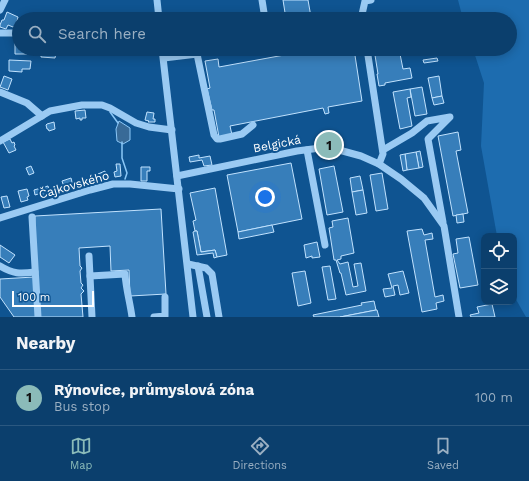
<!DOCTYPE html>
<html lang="en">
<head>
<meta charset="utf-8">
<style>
	:root { --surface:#0b3f6d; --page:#144672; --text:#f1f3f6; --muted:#9aafc2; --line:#2b5880; --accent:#8bbbb9 }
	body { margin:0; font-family:"Work Sans",sans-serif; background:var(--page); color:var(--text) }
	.controls { position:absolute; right:12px; bottom:12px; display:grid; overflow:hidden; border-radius:8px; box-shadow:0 2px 10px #0003 }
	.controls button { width:36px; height:36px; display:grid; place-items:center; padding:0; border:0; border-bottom:1px solid var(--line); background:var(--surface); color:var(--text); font:20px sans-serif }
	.scale { position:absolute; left:12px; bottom:10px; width:82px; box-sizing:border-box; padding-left:4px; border:2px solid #fff; border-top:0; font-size:11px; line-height:14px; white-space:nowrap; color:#fff; -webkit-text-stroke:3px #0f5491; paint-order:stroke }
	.you { position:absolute; left:265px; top:197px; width:14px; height:14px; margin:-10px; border:3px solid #fff; border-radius:50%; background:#1a73e8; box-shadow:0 0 0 6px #1a73e833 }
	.badge { display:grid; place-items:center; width:26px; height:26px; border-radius:50%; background:var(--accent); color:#111; font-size:13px; font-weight:700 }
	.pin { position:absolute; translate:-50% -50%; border:2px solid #fff; box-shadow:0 1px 4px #0006 }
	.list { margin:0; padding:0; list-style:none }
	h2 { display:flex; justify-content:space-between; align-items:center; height:52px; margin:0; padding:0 16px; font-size:17px }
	h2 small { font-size:13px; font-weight:400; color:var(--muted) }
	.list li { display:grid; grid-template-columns:26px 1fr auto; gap:12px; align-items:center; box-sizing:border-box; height:56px; padding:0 16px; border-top:1px solid var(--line) }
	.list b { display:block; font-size:15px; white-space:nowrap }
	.list p { margin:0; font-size:13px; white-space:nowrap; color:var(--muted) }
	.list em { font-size:13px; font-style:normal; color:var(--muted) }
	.icon { flex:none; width:22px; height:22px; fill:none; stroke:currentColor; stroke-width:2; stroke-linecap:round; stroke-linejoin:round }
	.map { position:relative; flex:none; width:529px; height:317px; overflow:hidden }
	.search { position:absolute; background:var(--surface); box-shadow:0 2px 10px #0003; left:12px; right:12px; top:12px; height:44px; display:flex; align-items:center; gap:10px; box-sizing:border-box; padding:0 14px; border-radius:22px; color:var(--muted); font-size:15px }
	.sheet { height:108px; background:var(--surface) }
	nav { display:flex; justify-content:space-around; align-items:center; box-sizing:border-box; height:56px; border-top:1px solid var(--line); background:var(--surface); font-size:11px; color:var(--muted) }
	nav a { display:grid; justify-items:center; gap:2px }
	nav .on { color:var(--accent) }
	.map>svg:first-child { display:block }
	.green { fill:#1d6caf }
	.water { fill:#386a97; stroke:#8bc7f7 }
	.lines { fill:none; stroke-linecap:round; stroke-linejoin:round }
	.stream { stroke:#8bc7f7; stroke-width:1.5 }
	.building { fill:#377eba; stroke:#c1e2fe }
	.minor { stroke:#9acaf3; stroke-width:7 }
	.labels { text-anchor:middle; stroke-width:4; stroke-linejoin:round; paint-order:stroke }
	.street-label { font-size:12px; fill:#fff; stroke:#0f5491 }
</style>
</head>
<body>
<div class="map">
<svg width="529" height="317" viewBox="0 0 529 317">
	<rect width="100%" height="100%" fill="#0f5491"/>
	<path class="green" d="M458,0H529V317H526L514,296V236H497L481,146L484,83L473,49H510V19H463Z"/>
	<path class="water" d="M119,121L130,128V140L123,144L117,141L116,129Z"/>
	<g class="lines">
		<g class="stream">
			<path d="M110,112L118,123"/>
			<path d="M122,142V158L127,173L125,179"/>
		</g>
	</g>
	<g class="building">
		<path d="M283,0H308L311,17L299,19H286Z"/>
		<path d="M7,12L18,17L16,26L13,27L8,25L6,29L0,27V25L2,20H4Z"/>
		<path d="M15,36H19V49H27V54H15Z"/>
		<path d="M317,49H354L362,101L328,107L329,113L325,114L323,108L230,126L232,135L219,137L214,110H212L207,89L210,88L205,61L218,59L219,67Z"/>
		<path d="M374,49H399L403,69L410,68L412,78L385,83V85L379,86L377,74H378Z"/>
		<path d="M446,49H456L457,53L446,55Z"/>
		<path d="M41,52L56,53L55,58L41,57Z"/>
		<path d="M437,58L438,61L424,63L423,60Z"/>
		<path d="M9,60L31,61L30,69H22V72L9,71Z"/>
		<path d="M4,76L12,79L8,90L0,87Z"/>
		<path d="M439,76L442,96L432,98L428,78Z"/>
		<path d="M422,87L427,114L415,116L410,89Z"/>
		<path d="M410,89L411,97L407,98L412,126L400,129L393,92Z"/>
		<path d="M442,96L444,103L434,105L432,98Z"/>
		<path d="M85,110L86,118H82V120H80V118L76,119L75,111Z"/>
		<path d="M147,112L154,113L153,119H155V122H148L149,121L145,120Z"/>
		<path d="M54,122L55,129L49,131L48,129H47L46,125L47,124Z"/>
		<path d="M458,132L461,150L456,151L468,213L453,216L438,136Z"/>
		<path d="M10,139L12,143L14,142L15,145L14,146L16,150L9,153L3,142Z"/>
		<path d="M420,151L423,167L419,168L416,152Z"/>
		<path d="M416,152L419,168L407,170L405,154Z"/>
		<path d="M405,154L407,170L403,171L400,155Z"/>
		<path d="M199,155V158L210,156L212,165L204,166L202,160L190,162L189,157Z"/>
		<path d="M291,163L302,219L238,232L227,175Z"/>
		<path d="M116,164H120L121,176L115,177L114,172L117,171Z"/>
		<path d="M31,166L34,173L29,175L26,168Z"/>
		<path d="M334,166L343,212L327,215L319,169Z"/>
		<path d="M141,167H150V171H147V181H141Z"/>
		<path d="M105,171L107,179L102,182V180L100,181L98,174Z"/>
		<path d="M382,173L388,209L376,211L370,175Z"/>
		<path d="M360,176L363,190L352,192L350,178Z"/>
		<path d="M71,178L73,186L65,190L62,181Z"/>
		<path d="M48,186L50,194L49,195L43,196L42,193L35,195L34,190Z"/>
		<path d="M215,188L227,255L217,257L215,250L201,252L197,231H195L193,221L196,220L190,193Z"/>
		<path d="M27,189L29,196L27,197L28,200L21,202L18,191Z"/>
		<path d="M363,190L367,213L356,215L352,192Z"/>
		<path d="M7,196L10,207L4,208L1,197Z"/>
		<path d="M161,209L166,294L130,296L129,270L111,271L110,246L79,248L80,266L82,268L80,271L81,283L83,285L81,288L84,291L81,294L83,317H14L0,297V279L34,277L35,216Z"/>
		<path d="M463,214L464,222L457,223L456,215Z"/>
		<path d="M348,218L354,253L341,256V259L337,260L340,264L348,262L353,287L358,286L354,264L361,263L366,291L346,295L341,273H340L336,260H334L329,228L333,227L332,221Z"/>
		<path d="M272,225L274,232L239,239L238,232Z"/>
		<path d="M422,229L424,235L432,233L433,239L425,240L435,297L443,295L444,301L436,303L437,309L422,312L407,231Z"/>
		<path d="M195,231H197L201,252L215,250L217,257L214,258L213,253L197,255L193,232Z"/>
		<path d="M469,237L478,285L460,288L453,254L458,253L456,239Z"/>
		<path d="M317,242L320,257L312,258V256L306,258L304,245Z"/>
		<path d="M0,245L15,255L9,263L0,257Z"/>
		<path d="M330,266L336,299L328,300L322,267Z"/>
		<path d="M305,271L311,303L298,306L292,273Z"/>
		<path d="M403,271L409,293L400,295L398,285L393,286L395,295L385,297L383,289L392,288L388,274Z"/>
		<path d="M374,301L376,310L340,317H314L313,315L362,305L361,303Z"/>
		<path d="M492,304L495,317H471L470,315L479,313L477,307Z"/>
		<path d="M376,310H377L379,317H340Z"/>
	</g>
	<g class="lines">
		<g class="minor">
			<path d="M157,0L159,19"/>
			<path d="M262,0L265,19"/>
			<path d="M0,10L5,0"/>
			<path d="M361,19L365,1L371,0"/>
			<path d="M0,33H19"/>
			<path d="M162,49L193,317"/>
			<path d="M367,49L383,154L379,164"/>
			<path d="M197,54L214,135L217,139H220L242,134L253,125"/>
			<path d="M164,58L197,54L211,49"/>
			<path d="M0,92L27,103L42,116"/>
			<path d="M0,141L50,111L82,105H102L110,108L136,123L149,127L172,130"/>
			<path d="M307,150L325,245"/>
			<path d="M383,150L412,133L427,121L450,117L428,139L443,222"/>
			<path d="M177,176L297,151L328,147L361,156L379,164L401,179L424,198L444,226L459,317"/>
			<path d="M32,217L38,317"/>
			<path d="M0,218L90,190L113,184H130L179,189"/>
			<path d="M89,256L92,317"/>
			<path d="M188,264L206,268L212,274L219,317"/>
			<path d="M0,266C13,274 20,274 35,272"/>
			<path d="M198,266L207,317"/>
			<path d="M90,276L125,274C126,289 130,302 132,317"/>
			<path d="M154,317L165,316V297"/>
		</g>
	</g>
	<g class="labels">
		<g class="street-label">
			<text transform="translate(277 144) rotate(-11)" y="4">Belgická</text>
			<text transform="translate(74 185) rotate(-16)" y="4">Čajkovského</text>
		</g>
	</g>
</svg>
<div class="controls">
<button><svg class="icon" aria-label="locate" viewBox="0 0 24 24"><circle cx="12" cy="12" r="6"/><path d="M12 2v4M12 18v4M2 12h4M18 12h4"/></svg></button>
<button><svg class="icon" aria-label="layers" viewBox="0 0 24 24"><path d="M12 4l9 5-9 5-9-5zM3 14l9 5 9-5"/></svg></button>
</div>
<div class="scale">100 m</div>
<div class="you"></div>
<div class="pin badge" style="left:329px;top:145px">1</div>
<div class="search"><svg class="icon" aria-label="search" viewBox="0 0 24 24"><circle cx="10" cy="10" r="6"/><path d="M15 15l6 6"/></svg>Search here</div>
</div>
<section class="sheet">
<h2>Nearby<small></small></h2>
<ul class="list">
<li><span class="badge">1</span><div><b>Rýnovice, průmyslová zóna</b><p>Bus stop</p></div><em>100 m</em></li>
</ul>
</section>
<nav>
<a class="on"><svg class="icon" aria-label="map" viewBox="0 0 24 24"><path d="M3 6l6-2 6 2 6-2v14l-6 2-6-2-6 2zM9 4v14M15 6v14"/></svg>Map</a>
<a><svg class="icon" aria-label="directions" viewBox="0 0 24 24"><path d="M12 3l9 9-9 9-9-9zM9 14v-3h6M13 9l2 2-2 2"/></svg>Directions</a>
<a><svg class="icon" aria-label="saved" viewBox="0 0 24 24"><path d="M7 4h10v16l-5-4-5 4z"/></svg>Saved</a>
</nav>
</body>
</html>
